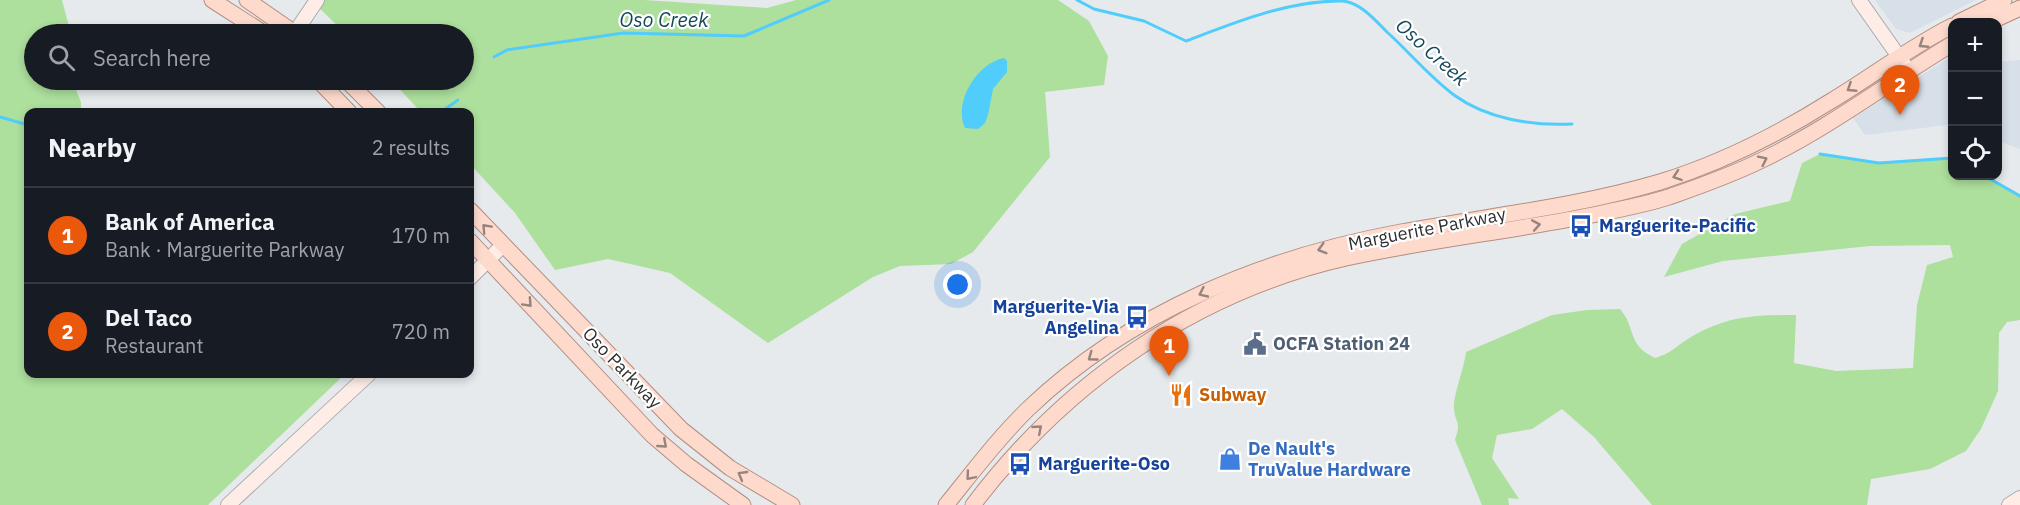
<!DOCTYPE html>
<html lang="en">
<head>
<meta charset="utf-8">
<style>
	:root { --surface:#171b24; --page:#20242c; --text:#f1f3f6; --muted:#9ea1a6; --line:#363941; --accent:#ea580c }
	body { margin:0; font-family:"IBM Plex Sans",sans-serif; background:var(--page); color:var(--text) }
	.controls { position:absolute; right:18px; top:18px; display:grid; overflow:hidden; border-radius:12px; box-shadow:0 3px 9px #0003 }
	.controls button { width:54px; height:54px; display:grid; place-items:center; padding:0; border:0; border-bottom:2px solid var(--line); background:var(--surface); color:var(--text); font:30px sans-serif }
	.you { position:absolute; left:958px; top:285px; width:21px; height:21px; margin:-15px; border:4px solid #fff; border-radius:50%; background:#1a73e8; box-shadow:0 0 0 9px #1a73e833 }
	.badge { display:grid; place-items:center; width:39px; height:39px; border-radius:50%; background:var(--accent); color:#fff; font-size:20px; font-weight:700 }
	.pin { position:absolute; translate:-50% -50px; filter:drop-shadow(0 2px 3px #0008) }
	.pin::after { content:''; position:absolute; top:32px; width:21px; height:18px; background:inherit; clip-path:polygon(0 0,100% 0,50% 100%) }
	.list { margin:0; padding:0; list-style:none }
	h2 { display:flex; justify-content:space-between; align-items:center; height:78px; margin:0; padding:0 24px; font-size:26px }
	h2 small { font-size:20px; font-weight:400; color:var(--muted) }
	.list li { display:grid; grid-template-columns:39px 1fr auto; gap:18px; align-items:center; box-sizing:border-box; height:96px; padding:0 24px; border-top:2px solid var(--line) }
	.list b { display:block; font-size:22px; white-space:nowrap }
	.list p { margin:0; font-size:20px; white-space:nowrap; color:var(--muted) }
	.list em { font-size:20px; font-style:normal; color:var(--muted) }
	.icon { flex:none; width:33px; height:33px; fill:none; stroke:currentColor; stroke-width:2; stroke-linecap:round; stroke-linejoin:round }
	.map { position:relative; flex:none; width:2020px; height:505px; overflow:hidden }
	.search { position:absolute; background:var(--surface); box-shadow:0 3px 9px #0003; left:24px; top:24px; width:450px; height:66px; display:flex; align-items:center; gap:15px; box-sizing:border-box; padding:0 21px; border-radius:33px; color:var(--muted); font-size:22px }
	.panel { position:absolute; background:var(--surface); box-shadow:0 3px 9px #0003; left:24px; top:108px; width:450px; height:270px; border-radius:12px }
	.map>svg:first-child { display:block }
	.built { fill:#d7dfe8 }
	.green { fill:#addf9d }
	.water { fill:#51cdfb }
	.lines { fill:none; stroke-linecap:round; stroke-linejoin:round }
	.stream { stroke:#51cdfb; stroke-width:3 }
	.secondary-casing { stroke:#a9acb0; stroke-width:16 }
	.primary-casing { stroke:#b48e81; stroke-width:17 }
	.secondary { stroke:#feede6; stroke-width:14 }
	.primary { stroke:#fedacd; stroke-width:15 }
	.oneway { stroke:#96847e }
	.labels { text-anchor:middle; stroke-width:4.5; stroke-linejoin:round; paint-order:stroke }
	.transit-label { font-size:18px; font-weight:bold; fill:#164399; stroke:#fff; text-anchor:start }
	.street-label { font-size:18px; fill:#2d2e30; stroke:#fff }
	.service-label { font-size:18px; font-weight:bold; fill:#4e5e75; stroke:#fff; text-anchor:start }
	.food-label { font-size:18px; font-weight:bold; fill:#c56008; stroke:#fff; text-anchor:start }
	.shop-label { font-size:18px; font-weight:bold; fill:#366cbe; stroke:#fff; text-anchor:start }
	.water-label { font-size:20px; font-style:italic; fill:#12475a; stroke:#fff }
</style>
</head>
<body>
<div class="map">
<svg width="2020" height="505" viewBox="0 0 2020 505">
	<rect width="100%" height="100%" fill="#e6eaed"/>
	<g class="built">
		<path d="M1875,0H1976L1910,33L1896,29Z"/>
		<path d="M1952,56V126L1947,125L1865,135L1853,118Z"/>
		<path d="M2020,60V149L1998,141V62Z"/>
	</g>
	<g class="green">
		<path d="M0,0H62L71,34H34V80H72L81,102V112H28V374H345L208,505H0Z"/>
		<path d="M311,0H644L767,8L796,0H1058L1089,21L1108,56L1104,85L1045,92L1050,157L973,252L951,264L900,266L873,277L768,343L670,273L608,259L555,270L515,213L470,164V112H421L391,80H464V34H346Z"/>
		<path d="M1820,154L1879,163L1952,158V176H1985L2020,196V320L2007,322L1999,333L1998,391L1981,429L1966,451L1930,469L1871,479L1867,505H1652L1594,437L1562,409L1532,429L1497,435L1492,458L1519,499L1508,498L1509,505H1482L1455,440C1462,419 1455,425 1454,408C1453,396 1464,369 1466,352L1552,315L1587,310L1620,309C1637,329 1626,344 1655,358C1670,354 1678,345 1691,337C1727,316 1755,315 1796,315L1794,363L1836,371L1913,368L1917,305L1927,265L1953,257L1950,245L1870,246L1723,261L1664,277L1682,244L1735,214L1790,201L1802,163Z"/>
	</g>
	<path class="water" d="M1004,58L1007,61V72L993,89L988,115L985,123L978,129L965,128C953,102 977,63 1004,58Z"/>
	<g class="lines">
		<g class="stream">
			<path d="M1077,0L1094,9L1144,21L1186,41C1236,22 1289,0 1343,1C1361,3 1375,20 1387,32C1409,52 1430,77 1454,95C1487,119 1532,126 1572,124"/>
			<path d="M494,57L507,50L623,33L744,36L829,0"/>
			<path d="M441,112L458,100"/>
			<path d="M0,117L28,125"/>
			<path d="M1820,154L1879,163L1952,158"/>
			<path d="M1985,176L2020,196"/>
		</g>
		<g class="secondary-casing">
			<g id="secondary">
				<path d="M1859,0L1909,71"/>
				<path d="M294,34L317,0"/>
				<path d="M470,278L503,245"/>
				<path d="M228,505L369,374"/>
				<path d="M2009,505L2020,498"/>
			</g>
		</g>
		<g class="primary-casing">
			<g id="primary">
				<path d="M212,0L265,34"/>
				<path d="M247,0L296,34"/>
				<path d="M1959,22L2004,0"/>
				<path d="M1990,22L2020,8"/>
				<path d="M318,80L349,112"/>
				<path d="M346,80L378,112"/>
				<path d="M470,210L681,429L730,468L792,505"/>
				<path d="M470,241L652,435L686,464L743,505"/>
				<path d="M946,505C972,473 998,438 1028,409C1129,312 1265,257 1401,232C1487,216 1576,207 1660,182C1721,163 1777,135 1831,101C1871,77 1910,47 1952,26"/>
				<path d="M973,505C1065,383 1195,292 1346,258C1424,241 1504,232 1582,217C1611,211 1641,206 1669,197C1700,186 1732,175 1762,160C1829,128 1889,82 1952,44"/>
			</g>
		</g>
		<use href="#secondary" class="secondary"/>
		<use href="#primary" class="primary"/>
	</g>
	<defs><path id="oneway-chevron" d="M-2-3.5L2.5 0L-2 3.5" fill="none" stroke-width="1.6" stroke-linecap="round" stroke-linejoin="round" transform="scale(1.5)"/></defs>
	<g class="oneway">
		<use href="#oneway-chevron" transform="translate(1923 44) rotate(147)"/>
		<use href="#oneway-chevron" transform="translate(1851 88) rotate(147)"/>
		<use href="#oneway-chevron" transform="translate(1763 160) rotate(-26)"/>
		<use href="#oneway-chevron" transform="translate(1677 176) rotate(161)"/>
		<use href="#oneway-chevron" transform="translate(1536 225) rotate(-10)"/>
		<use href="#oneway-chevron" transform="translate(486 228) rotate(-133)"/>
		<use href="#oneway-chevron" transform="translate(1322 249) rotate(164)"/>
		<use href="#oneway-chevron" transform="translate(1203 293) rotate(155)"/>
		<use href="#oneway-chevron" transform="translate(528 303) rotate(47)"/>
		<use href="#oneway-chevron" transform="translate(1092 357) rotate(144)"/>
		<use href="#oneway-chevron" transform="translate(1038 429) rotate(-41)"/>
		<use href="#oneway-chevron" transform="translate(663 444) rotate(41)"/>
		<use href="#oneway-chevron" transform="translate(742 475) rotate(-150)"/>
		<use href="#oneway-chevron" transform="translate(970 476) rotate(130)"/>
	</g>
	<defs>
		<g id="bus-bare" transform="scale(1.8)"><path d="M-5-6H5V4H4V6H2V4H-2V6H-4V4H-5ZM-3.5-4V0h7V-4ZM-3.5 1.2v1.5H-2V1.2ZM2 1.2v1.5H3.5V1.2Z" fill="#1a4fb4" stroke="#fff" stroke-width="2.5" paint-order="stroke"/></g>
		<g id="civic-bare" transform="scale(1.8)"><path d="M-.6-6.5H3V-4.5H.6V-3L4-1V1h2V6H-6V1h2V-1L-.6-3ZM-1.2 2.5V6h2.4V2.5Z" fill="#5c6f8a" stroke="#fff" stroke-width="2.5" paint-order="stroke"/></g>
		<g id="restaurant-bare" transform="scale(1.8)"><path d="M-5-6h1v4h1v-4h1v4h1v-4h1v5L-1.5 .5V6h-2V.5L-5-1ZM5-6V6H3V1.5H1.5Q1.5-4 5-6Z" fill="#e8710a" stroke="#fff" stroke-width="2.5" paint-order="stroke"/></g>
		<g id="shop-bare" transform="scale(1.8)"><path d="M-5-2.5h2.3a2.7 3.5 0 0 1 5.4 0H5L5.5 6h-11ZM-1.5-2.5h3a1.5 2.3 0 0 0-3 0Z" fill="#3f7fe0" stroke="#fff" stroke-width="2.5" paint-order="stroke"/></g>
	</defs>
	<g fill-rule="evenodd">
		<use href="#bus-bare" x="1581" y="226"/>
		<use href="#bus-bare" x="1137" y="317"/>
		<use href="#civic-bare" x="1255" y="344"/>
		<use href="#restaurant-bare" x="1181" y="395"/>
		<use href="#shop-bare" x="1230" y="459"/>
		<use href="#bus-bare" x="1020" y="464"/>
	</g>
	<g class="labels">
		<g class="transit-label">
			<text x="1599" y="232">Marguerite-Pacific</text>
			<text x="1119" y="313" text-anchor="end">Marguerite-Via<tspan x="1119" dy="21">Angelina</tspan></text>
			<text x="1038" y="470">Marguerite-Oso</text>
		</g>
		<g class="street-label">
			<text transform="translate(1427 229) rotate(-11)" y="6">Marguerite Parkway</text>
			<text transform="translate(622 368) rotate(46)" y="6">Oso Parkway</text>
		</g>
		<g class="service-label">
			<text x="1273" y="350">OCFA Station 24</text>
		</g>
		<g class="food-label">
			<text x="1199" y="401">Subway</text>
		</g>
		<g class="shop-label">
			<text x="1248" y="455">De Nault's<tspan x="1248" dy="21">TruValue Hardware</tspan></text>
		</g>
		<g class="water-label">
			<text x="664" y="27">Oso Creek</text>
			<text transform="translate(1432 52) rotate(42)" y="7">Oso Creek</text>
		</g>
	</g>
</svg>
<div class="controls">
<button>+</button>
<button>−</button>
<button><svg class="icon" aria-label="locate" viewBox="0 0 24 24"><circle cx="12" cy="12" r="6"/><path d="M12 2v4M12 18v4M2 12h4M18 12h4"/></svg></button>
</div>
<div class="you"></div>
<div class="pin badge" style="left:1169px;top:376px">1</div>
<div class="pin badge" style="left:1900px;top:115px">2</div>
<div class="search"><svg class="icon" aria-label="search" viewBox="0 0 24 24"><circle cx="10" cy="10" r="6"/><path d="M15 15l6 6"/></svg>Search here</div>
<section class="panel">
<h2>Nearby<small>2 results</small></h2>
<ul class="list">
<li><span class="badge">1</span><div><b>Bank of America</b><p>Bank · Marguerite Parkway</p></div><em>170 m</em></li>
<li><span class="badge">2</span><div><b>Del Taco</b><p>Restaurant</p></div><em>720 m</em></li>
</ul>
</section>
</div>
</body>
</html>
